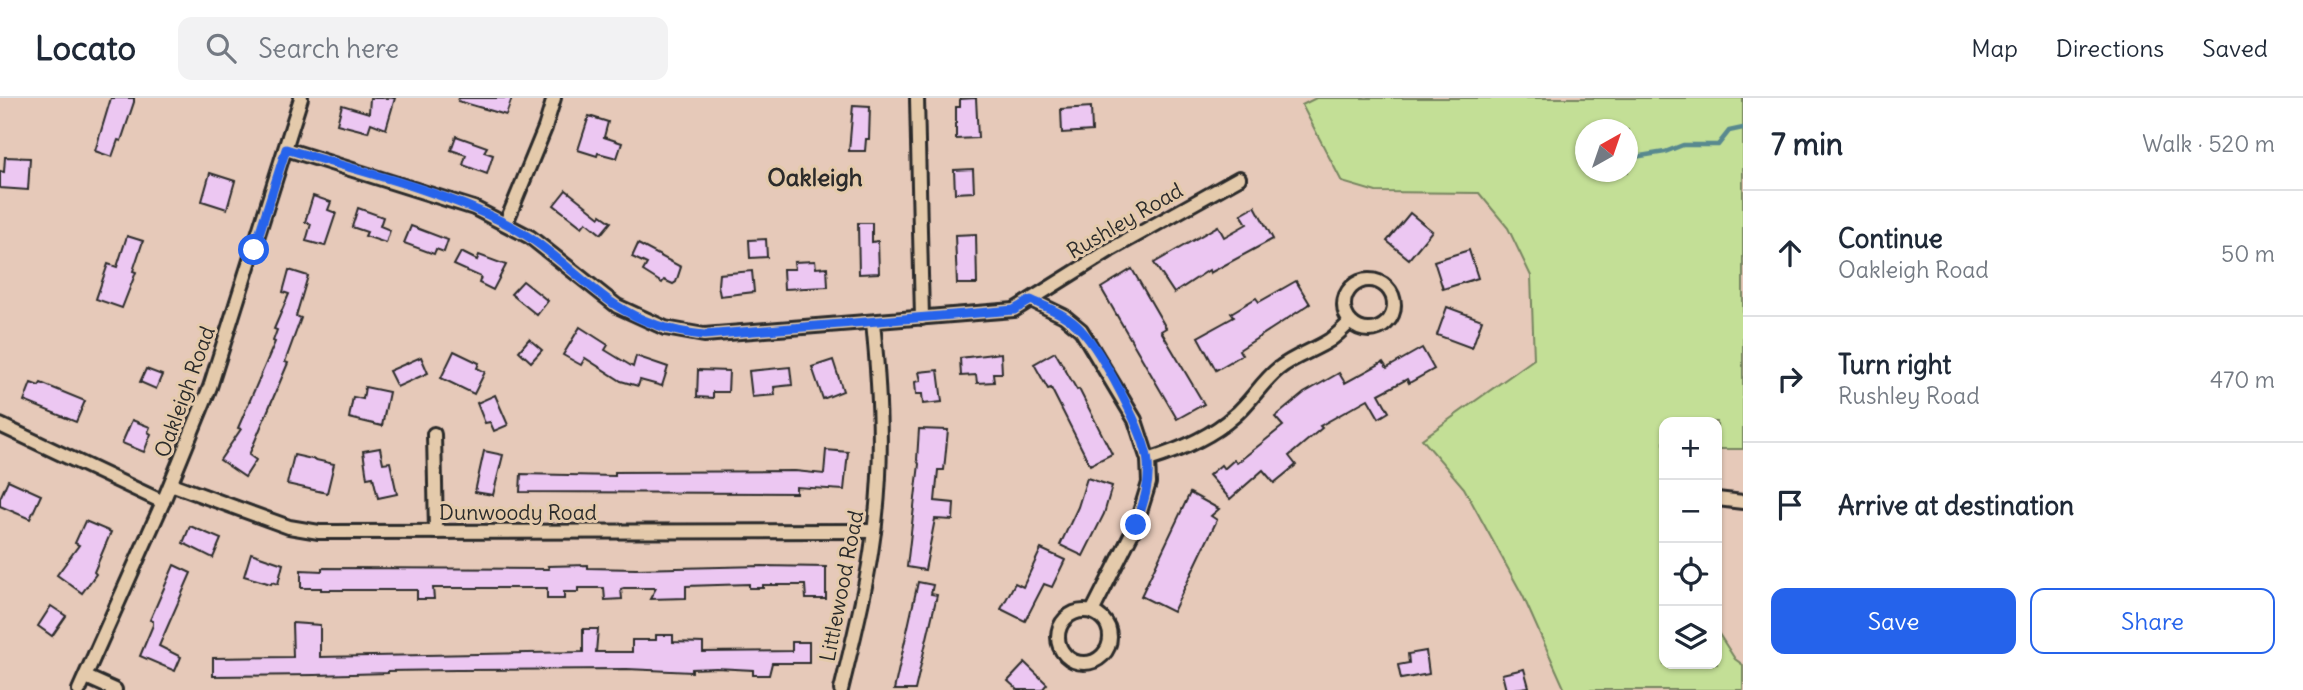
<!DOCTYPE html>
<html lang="en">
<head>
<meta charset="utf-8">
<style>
	:root { --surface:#fff; --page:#f2f2f3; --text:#1f2937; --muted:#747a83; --line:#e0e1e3; --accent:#2563eb }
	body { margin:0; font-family:Delius,sans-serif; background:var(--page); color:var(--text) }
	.controls { position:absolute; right:21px; bottom:21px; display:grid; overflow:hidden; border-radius:14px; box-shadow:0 2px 5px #0004 }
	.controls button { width:63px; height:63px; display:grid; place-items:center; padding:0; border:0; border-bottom:2px solid var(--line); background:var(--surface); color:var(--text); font:35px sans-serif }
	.compass { position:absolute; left:1575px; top:21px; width:63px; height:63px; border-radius:50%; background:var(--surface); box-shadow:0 2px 5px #0004; rotate:40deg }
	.stop { position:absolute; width:21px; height:21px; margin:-16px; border:5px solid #2563eb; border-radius:50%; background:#fff }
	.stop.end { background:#2563eb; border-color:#fff; box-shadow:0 2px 7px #0008 }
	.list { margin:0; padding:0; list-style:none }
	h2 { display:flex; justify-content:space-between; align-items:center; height:91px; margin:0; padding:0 28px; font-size:30px }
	h2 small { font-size:23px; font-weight:400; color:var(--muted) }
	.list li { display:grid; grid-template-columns:46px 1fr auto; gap:21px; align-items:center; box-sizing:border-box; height:126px; padding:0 28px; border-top:2px solid var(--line) }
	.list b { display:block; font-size:26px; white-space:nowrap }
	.list p { margin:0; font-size:23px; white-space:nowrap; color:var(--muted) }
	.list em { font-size:23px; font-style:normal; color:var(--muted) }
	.actions { display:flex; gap:14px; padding:21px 28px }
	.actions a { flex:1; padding:16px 0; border:2px solid var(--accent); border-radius:14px; text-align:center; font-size:24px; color:var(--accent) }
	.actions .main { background:var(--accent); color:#fff }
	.icon { flex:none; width:38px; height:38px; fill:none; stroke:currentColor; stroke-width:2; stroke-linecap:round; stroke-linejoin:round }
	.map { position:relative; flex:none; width:1743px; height:592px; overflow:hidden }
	header { display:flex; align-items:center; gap:42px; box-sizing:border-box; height:98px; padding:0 35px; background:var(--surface); border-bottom:2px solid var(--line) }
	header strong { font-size:33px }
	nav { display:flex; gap:38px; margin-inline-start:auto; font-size:24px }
	.search { width:490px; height:63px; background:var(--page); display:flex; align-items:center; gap:18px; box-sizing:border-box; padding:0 24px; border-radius:14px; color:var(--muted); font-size:26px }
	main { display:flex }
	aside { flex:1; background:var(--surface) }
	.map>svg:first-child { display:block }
	.green { fill:#c3df96; stroke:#778560; stroke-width:2; fill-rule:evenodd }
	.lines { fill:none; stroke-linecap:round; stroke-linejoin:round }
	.stream { stroke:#59898f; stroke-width:4.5 }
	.building { fill:#ecc7f2; stroke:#2b2b2b; stroke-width:2 }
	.street-casing { stroke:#2b2b2b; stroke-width:18 }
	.street { stroke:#e4caab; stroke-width:12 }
	.route { stroke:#2563eb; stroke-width:9 }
	.labels { text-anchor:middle; stroke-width:6; stroke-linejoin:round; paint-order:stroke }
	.street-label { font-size:21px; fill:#2b2b2b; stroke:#e4caab }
	.quarter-label { font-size:24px; font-weight:bold; fill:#2b2b2b; stroke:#e4caab }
</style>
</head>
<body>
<header>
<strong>Locato</strong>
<div class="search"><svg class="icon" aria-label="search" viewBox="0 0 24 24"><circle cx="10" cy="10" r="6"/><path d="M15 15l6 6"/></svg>Search here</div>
<nav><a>Map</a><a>Directions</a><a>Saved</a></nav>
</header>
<main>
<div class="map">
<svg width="1743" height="592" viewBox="0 0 1743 592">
	<rect width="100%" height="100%" fill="#e6c9b9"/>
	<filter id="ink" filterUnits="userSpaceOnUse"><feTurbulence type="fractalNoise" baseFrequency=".0143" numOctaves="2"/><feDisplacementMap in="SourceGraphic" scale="14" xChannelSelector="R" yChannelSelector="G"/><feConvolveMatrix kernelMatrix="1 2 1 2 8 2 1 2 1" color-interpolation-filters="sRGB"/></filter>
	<g filter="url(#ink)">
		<path class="green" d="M1316,0H1743V351H1717V324H1664V566H1717V533L1735,561L1743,567V592H1565L1523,498L1464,390L1422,341L1534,261L1531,178L1508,130L1479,95L1376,94L1342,84L1302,7ZM1586,32H1628V74H1586Z"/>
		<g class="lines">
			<path class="stream" d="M1628,60L1665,54L1683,47H1718L1729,33L1743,30"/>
		</g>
		<g class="building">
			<path d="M111,0H134V4L121,43L118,42L112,59L95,53Z"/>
			<path d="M370,0H395L386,31L371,25L368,34L337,26L342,7L369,15Z"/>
			<path d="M459,0H512L506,17L458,3Z"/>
			<path d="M976,0L978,40L956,41V9H960V1Z"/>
			<path d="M853,7L870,8L869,41H866L865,53H849Z"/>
			<path d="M1091,9L1092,33L1062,35L1061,11Z"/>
			<path d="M589,18L608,24L604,39L622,45L617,60L598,55L597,58L578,52Z"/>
			<path d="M456,38L487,49L484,54L493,57L487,76L463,67L466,57L451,52Z"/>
			<path d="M5,59L30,60L28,92L0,90V73L4,74Z"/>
			<path d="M973,71L974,94L955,95L954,72Z"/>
			<path d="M210,75L235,83L227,111L202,103Z"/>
			<path d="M566,92L600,119L601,117L611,124L601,136L586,124L582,129L554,107Z"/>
			<path d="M313,98L331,104L328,112L336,115L325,148L306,143L311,126L305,124Z"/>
			<path d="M1255,108L1273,141L1210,175L1209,172L1174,195L1154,165L1218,128L1224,139L1247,126L1241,116Z"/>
			<path d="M358,110L383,119L380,128L390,132L386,145L365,138L367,134L352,129Z"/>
			<path d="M1410,115L1432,133L1409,161L1387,143Z"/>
			<path d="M858,125H872V144L878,143L879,175L859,176Z"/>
			<path d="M411,128L448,142L444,154L436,151L434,156L404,145Z"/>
			<path d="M976,136L977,186H957L955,137Z"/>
			<path d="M127,138L143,143L133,173L136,174L122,210L96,201L108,166L117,169Z"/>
			<path d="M766,141L767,159L750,160L749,142Z"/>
			<path d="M638,146L681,169L676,184L673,186L664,182L662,185L643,173L647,166L632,159Z"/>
			<path d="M1469,152L1478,180L1443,191L1434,163Z"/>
			<path d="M461,154L477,162L479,157L506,167L493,192L479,185L481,179L454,167Z"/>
			<path d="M815,163L816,170L827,169L828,189L784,191L783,171H795L794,164Z"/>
			<path d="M1132,171L1166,230L1161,233L1204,306L1177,321L1101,190Z"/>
			<path d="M289,172L308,178L296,218L301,220L285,264L288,265L249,357L256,362L245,379L220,362L241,331L238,330L275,244L273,243L277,232L274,231L289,196L283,194Z"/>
			<path d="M752,173L754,194L720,198L718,187L719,176Z"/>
			<path d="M523,183L548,203L537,217L511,196Z"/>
			<path d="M1296,183L1310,206L1239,252L1242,257L1216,272L1198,239L1234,219L1231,215L1256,200L1259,204Z"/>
			<path d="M1447,209L1482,222L1472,250L1437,237Z"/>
			<path d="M580,229L608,247L605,252L633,269L636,258L668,269L662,288L640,282L638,288L621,283L585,260L581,267L563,257Z"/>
			<path d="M529,241L542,252L531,264L519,253Z"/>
			<path d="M1422,250L1434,271L1409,285L1407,281L1379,296L1389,314L1379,320L1368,301L1320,328L1322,330L1289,358L1296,367L1274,385L1263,372L1230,401L1209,377L1221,367L1224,371L1234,362L1237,365L1283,328L1275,319L1304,295L1339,275L1345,285L1383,264L1387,270Z"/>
			<path d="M454,253L479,265L477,270L485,274L474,296L441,280Z"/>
			<path d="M1055,254L1077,292L1079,291L1112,356L1090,367L1051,290L1048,291L1034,266Z"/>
			<path d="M1001,255L1002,275H993L994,284L977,285L976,277L961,278L960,260Z"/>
			<path d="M421,259L428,275L397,289L389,273Z"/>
			<path d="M833,262L843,293L823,301L812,269Z"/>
			<path d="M790,269L792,287L774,289L775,297L752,299L749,273Z"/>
			<path d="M146,271L162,277L156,291L140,284Z"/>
			<path d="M698,272L729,273L728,294H713V300L697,299Z"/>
			<path d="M938,272L942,304L923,306L922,296H916L915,284L921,283L919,274Z"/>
			<path d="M31,285L39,288L41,285L85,303L76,324L24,303Z"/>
			<path d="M365,289L389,294L382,328L349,320L353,299L363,301Z"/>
			<path d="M495,297L508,327L494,333L490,324L485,325L477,305Z"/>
			<path d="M132,322L150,329L148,334L151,336L144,354L122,345Z"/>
			<path d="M919,331L948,332L944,372H938L935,403L954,405L953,422L935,421L925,472L907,469L919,366L917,362Z"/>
			<path d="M380,350L383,365L390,364L397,396L378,400L373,379L367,380L363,353Z"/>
			<path d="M826,352L848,354L844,392L796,389V395L520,394L521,376L615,378V374L795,373L824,376Z"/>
			<path d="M484,353L503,357L493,397L475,394Z"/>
			<path d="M294,357L334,366L327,395L287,386Z"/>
			<path d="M1087,380L1112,388L1104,416L1083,458L1060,447L1078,409Z"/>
			<path d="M8,382L41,397L30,421L0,408V400Z"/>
			<path d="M1190,395L1219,411L1211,418L1217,422L1173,514L1141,498Z"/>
			<path d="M85,423L111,434L94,474L96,476L82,495L57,477L79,447L75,445Z"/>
			<path d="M190,428L221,441L213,460L183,445Z"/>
			<path d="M1041,451L1065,462L1052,489L1044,486L1025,523L1001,511L1015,485L1023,489Z"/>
			<path d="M251,455L283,466L278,486L272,484L271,486L244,478Z"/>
			<path d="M174,467L191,475L159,548L181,559L175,573L140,558L153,527V523L150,522Z"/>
			<path d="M588,467V470L636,471L762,468L826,469V501H806L805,487H763V490H749V486L686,488V500L650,501L656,490H624L621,491L622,501L605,502L604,490H578V494H564V501H547V490H433L434,501H417V492H321V490H301V472L322,473V470L549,471L548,468Z"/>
			<path d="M918,484L933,487L931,496L937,497L915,592H894Z"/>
			<path d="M51,508L66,518L52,538L38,528Z"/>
			<path d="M292,525L320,527V559L583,554V531H598L596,554H632V542H656V537H673V544L703,545V554L792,553V544H809V565H772L769,577H753V572L716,570L692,571V574L627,571L456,572L388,573V575L315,577L213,578V560L293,559Z"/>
			<path d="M1426,553L1429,576L1401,581L1398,567L1409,565L1408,556Z"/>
			<path d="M1025,565L1047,586L1042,592H1018L1008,583Z"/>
			<path d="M1524,571L1529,589L1506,592L1502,576Z"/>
		</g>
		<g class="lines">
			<g class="street-casing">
				<g id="street">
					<path d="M917,0L922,220"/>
					<path d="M286,51L474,110L530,139L617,208L665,230L704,237L1014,212L1110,152L1239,80"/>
					<path d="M506,125L545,30L554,0"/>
					<circle cx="1369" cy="207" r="25"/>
					<path d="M1031,202L1064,218L1081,232L1135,322L1148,362L1149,385L1136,427L1092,514"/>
					<path d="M0,327L163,404"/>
					<path d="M434,336L436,434"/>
					<path d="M1148,362C1177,353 1211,339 1234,318C1251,304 1261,285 1278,271C1294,258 1313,253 1330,242C1337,237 1344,230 1350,224"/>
					<path d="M171,386L289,429L319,434L874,433"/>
					<path d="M1717,401L1743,404"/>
					<circle cx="1084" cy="539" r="26"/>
					<path d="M86,579L115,592"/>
					<path d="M79,592L163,404L210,289L301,0"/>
					<path d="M841,592C852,547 864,501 871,455C884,375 881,304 873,224"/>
				</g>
			</g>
			<use href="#street" class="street"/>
		</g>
	</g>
	<g class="lines" filter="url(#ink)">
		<path class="route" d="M254,152L286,51C358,73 435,90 503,124C546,145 576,180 614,206C641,224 672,234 704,237L1002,213L1014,212L1031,202C1048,210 1068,217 1081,232C1101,253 1146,336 1148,365C1150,387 1143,406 1136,427"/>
	</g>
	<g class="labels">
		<g class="street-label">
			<text transform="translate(1125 123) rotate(-30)" y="7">Rushley Road</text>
			<text transform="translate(185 294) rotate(-70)" y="7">Oakleigh Road</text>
			<text x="518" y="422">Dunwoody Road</text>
			<text transform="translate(842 488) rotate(-79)" y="7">Littlewood Road</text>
		</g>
		<g class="quarter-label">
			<text x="815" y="88">Oakleigh</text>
		</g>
	</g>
</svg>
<div class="controls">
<button>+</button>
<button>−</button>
<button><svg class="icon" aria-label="locate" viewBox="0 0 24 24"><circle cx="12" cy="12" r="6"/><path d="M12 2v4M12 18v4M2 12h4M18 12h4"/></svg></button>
<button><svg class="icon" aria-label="layers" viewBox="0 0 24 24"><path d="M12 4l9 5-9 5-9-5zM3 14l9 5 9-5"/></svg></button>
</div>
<svg class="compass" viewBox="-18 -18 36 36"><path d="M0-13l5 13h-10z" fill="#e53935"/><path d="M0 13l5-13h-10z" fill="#747a83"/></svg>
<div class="stop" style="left:254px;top:152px"></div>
<div class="stop end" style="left:1136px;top:427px"></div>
</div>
<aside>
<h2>7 min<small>Walk · 520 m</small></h2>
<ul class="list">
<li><svg class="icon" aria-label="ahead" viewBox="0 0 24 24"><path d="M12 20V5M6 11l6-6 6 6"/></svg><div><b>Continue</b><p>Oakleigh Road</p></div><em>50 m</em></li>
<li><svg class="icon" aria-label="right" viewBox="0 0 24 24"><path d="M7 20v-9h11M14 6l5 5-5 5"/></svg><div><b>Turn right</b><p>Rushley Road</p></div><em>470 m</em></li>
<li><svg class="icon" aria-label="arrive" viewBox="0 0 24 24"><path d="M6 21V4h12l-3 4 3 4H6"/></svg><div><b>Arrive at destination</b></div></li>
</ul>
<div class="actions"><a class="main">Save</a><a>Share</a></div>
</aside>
</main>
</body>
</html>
